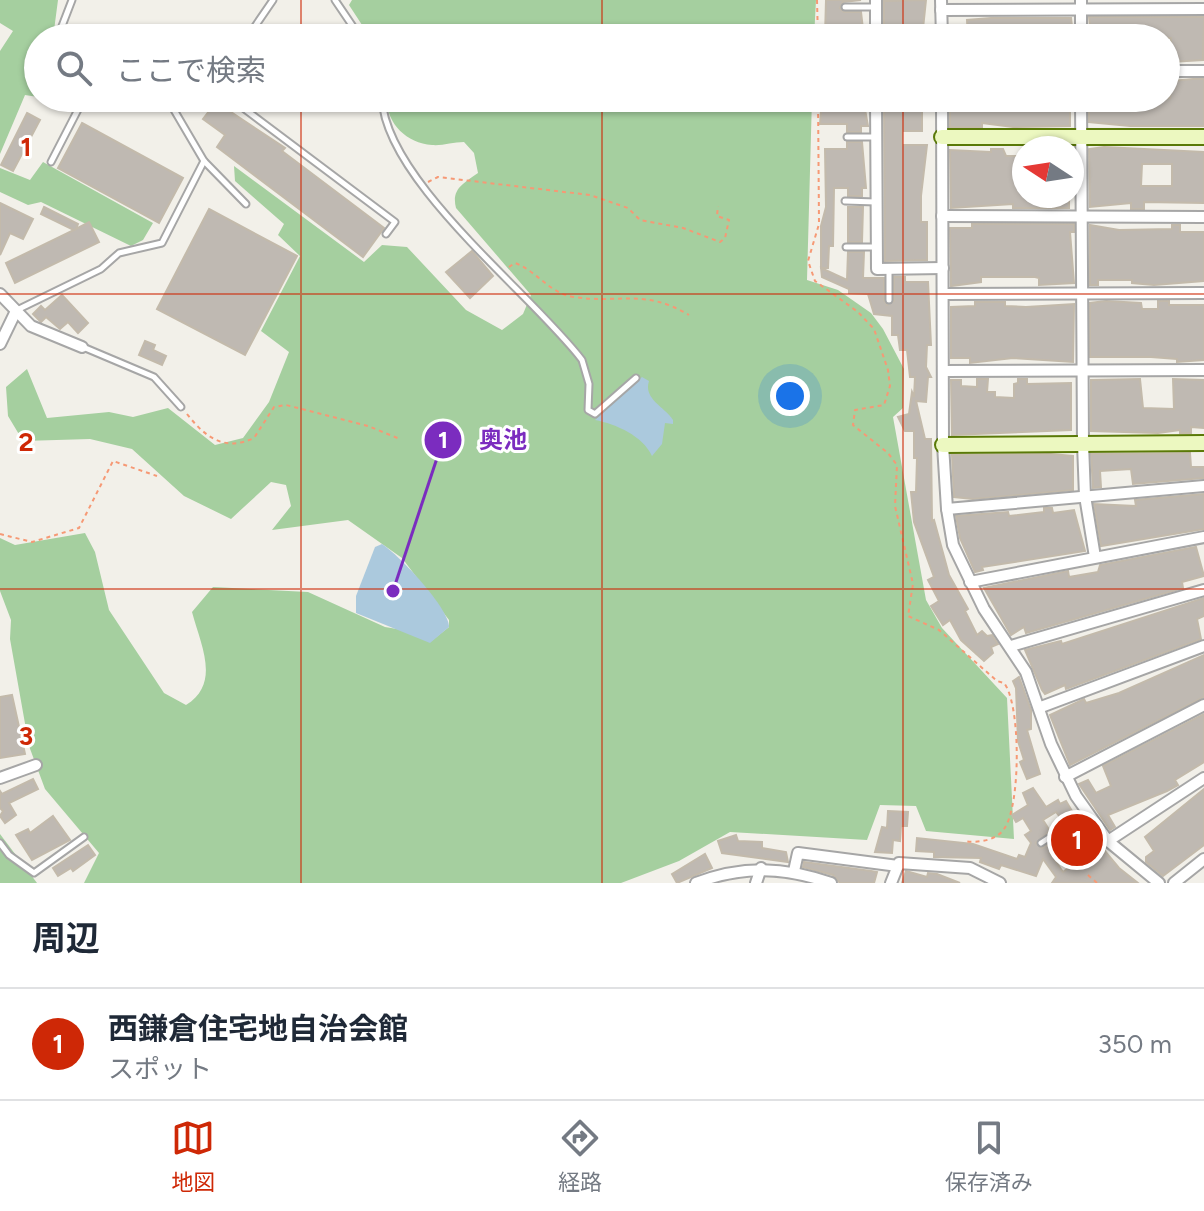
<!DOCTYPE html>
<html lang="ja">
<head>
<meta charset="utf-8">
<style>
	:root { --surface:#fff; --page:#f2f2f3; --text:#1f2937; --muted:#747a83; --line:#e0e1e3; --accent:#ce2806 }
	body { margin:0; font-family:Figtree,"Noto Sans JP",sans-serif; background:var(--page); color:var(--text) }
	.compass { position:absolute; left:1012px; top:136px; width:72px; height:72px; border-radius:50%; background:var(--surface); box-shadow:0 2px 6px #0004; rotate:282deg }
	.you { position:absolute; left:790px; top:396px; width:28px; height:28px; margin:-20px; border:6px solid #fff; border-radius:50%; background:#1a73e8; box-shadow:0 0 0 12px #1a73e833 }
	.badge { display:grid; place-items:center; width:52px; height:52px; border-radius:50%; background:var(--accent); color:#fff; font-size:26px; font-weight:700 }
	.pin { position:absolute; translate:-50% -50%; border:4px solid #fff; box-shadow:0 2px 8px #0006 }
	.list { margin:0; padding:0; list-style:none }
	h2 { display:flex; justify-content:space-between; align-items:center; height:104px; margin:0; padding:0 32px; font-size:34px }
	h2 small { font-size:26px; font-weight:400; color:var(--muted) }
	.list li { display:grid; grid-template-columns:52px 1fr auto; gap:24px; align-items:center; box-sizing:border-box; height:112px; padding:0 32px; border-top:2px solid var(--line) }
	.list b { display:block; font-size:30px; white-space:nowrap }
	.list p { margin:0; font-size:26px; white-space:nowrap; color:var(--muted) }
	.list em { font-size:26px; font-style:normal; color:var(--muted) }
	.icon { flex:none; width:44px; height:44px; fill:none; stroke:currentColor; stroke-width:2; stroke-linecap:round; stroke-linejoin:round }
	.map { position:relative; flex:none; width:1204px; height:883px; overflow:hidden }
	.search { position:absolute; background:var(--surface); box-shadow:0 2px 6px #0004; left:24px; right:24px; top:24px; height:88px; display:flex; align-items:center; gap:20px; box-sizing:border-box; padding:0 28px; border-radius:44px; color:var(--muted); font-size:30px }
	.sheet { height:216px; background:var(--surface) }
	nav { display:flex; justify-content:space-around; align-items:center; box-sizing:border-box; height:112px; border-top:2px solid var(--line); background:var(--surface); font-size:22px; color:var(--muted) }
	nav a { display:grid; justify-items:center; gap:4px }
	nav .on { color:var(--accent) }
	.map>svg:first-child { display:block }
	.forest { fill:#a5cf9f }
	.water { fill:#abc9dd }
	.building { fill:#bfb9b2; stroke:#c3baab; stroke-width:2; fill-rule:evenodd }
	.lines { fill:none; stroke-linecap:round; stroke-linejoin:round }
	.lane-casing { stroke:#a6a6a6; stroke-width:9 }
	.street-casing { stroke:#a6a6a6; stroke-width:14 }
	.secondary-casing { stroke:#5a7908; stroke-width:18 }
	.path { stroke:#f69975; stroke-width:2; stroke-dasharray:4 4; stroke-linecap:butt }
	.lane { stroke:#fff; stroke-width:5 }
	.street { stroke:#fff; stroke-width:10 }
	.secondary { stroke:#ecf8c0; stroke-width:14 }
	.grid { fill:none; stroke:#ce2806; stroke-width:2; stroke-opacity:0.55 }
	.grid-label { font-size:26px; text-anchor:middle; font-weight:bold; fill:#ce2806; stroke:#fff; stroke-width:6; stroke-linejoin:round; paint-order:stroke }
	.leader { fill:none; stroke:#7b2cbf; stroke-width:3 }
	.callout-dot { fill:#7b2cbf; stroke:#fff; stroke-width:3 }
	.mark-label { font-size:24px; text-anchor:middle; font-weight:bold; fill:#fff }
	.callout-label { font-size:24px; text-anchor:middle; font-weight:bold; fill:#7b2cbf; stroke:#fff; stroke-width:6; stroke-linejoin:round; paint-order:stroke }
</style>
</head>
<body>
<div class="map">
<svg width="1204" height="883" viewBox="0 0 1204 883">
	<rect width="100%" height="100%" fill="#f2f0e9"/>
	<g class="forest">
		<path d="M0,0H58L53,38H38V97L25,95L0,154V51L13,31L0,23Z"/>
		<path d="M352,0H816L814,38H682L670,33L663,38H436L364,28L349,5Z"/>
		<path d="M387,98H812L807,280L838,290L871,313L883,329L904,369L903,408L893,417L926,600L942,628L1007,698L1014,839L926,831L916,806L880,805L867,840L730,832L679,861L621,883H84L99,853L45,789L29,746L10,639L11,620L0,591V538L15,545L85,533L95,552L109,610L164,693L186,705C221,683 201,646 192,612L213,587L308,592L385,627L403,630L430,642L449,627V620L402,558L348,520L272,530L291,506L286,485L271,482L231,519L184,496L132,449L90,439L23,441L8,416L6,387L27,369L47,418L109,412L133,417L168,408L215,445L243,438L269,402L289,352L261,331L300,256L278,235L284,224L235,181L234,166L364,262L382,245L407,247L466,310L502,330L523,314L531,295L456,208C451,189 464,183 478,173L474,153L464,142C453,142 442,146 432,145C406,143 386,123 387,98Z"/>
		<path d="M43,162L153,223L143,240L131,246L41,202L28,205L0,192V168L30,180Z"/>
		<path d="M0,834L37,883H0Z"/>
	</g>
	<g class="water">
		<path d="M642,377L649,381C643,399 665,407 673,420V424L665,423L662,444L652,456C643,436 616,424 595,420Z"/>
		<path d="M382,544C399,555 449,608 449,627L430,643L356,613V596L375,547Z"/>
	</g>
	<g class="building">
		<path d="M826,0H861L843,2L840,8L844,12H861L864,38L825,36Z"/>
		<path d="M926,0L922,38H884V1Z"/>
		<path d="M1089,17H1204L1203,60L1171,62V38H1148V34L1091,36Z"/>
		<path d="M991,18H1071L1073,35L1071,38H968L967,20Z"/>
		<path d="M1193,79H1204V126H1130L1089,122V98H1170L1172,81Z"/>
		<path d="M822,98H863L868,126H861V132H847V124H820Z"/>
		<path d="M884,98H922V131H902V145H927L921,196V222H927V260L885,261Z"/>
		<path d="M950,98H1070V126L1013,127L982,123V127H950Z"/>
		<path d="M216,102L285,148L282,151L384,228L363,257L217,147L225,135L203,119Z"/>
		<path d="M27,113L40,120L13,171L1,165Z"/>
		<path d="M82,123L183,178L159,223L58,168Z"/>
		<path d="M847,142H862L866,188H862V196H848V188H834L833,246H829L828,268H821V226L826,207L825,149H847Z"/>
		<path d="M1104,147L1204,152V203L1144,202V209H1131V203L1090,207L1089,149ZM1142,164H1172V186H1141Z"/>
		<path d="M991,149H1003L1006,156H1024V196H1069V208H1013V204L951,208L950,150L991,152Z"/>
		<path d="M0,203L33,219L23,239L10,233L0,255Z"/>
		<path d="M44,207L78,224L76,229L89,222L99,242L15,283L6,263L74,230L41,214Z"/>
		<path d="M848,207H863L862,242H848Z"/>
		<path d="M209,209L297,256L245,355L157,309Z"/>
		<path d="M972,224H1074V232H1070L1074,283L1039,285V278L1035,277H981V282L951,286L950,228H972Z"/>
		<path d="M1090,225L1119,230L1172,229V225H1180V232H1204V281L1154,285L1132,283V280H1098V285H1090Z"/>
		<path d="M472,251L493,276L470,298L446,272Z"/>
		<path d="M848,252H864L863,278H884V300L887,305L894,301V277H905V282H928L931,345H927L926,367L931,377H928L926,402L916,401L925,439H931L932,521L934,520L949,575L968,609L965,611L977,635L982,631L987,636L992,635L998,644L991,647L993,653L984,661L961,640L950,620L943,625L931,606L939,601L928,580L934,577L914,522L911,492H916L917,458H914V431H905L898,417L909,414L912,392L914,397L915,377H910L907,350H900L898,335H892V316L874,314L868,294L849,293V289L822,277L821,268L847,280Z"/>
		<path d="M62,295L88,323L78,333L68,322L60,329L46,317L41,322L33,314L41,306L45,310Z"/>
		<path d="M1106,301L1141,303L1142,309H1158V301H1169V305H1204V360L1177,362V359L1151,357H1090V303Z"/>
		<path d="M975,302H1005V306L1026,307L1074,304L1073,362L1013,358L970,363V358H951V307L975,306Z"/>
		<path d="M145,341L155,345L153,350L166,356L162,365L139,355Z"/>
		<path d="M977,379H988L987,392H995V397L1014,398V384L1018,383V379H1027V384L1071,383V430L952,435L951,380H961V386L977,387Z"/>
		<path d="M1140,379L1143,408L1174,409L1173,379L1204,380V428L1191,427V433H1180V430L1158,433L1091,431V380Z"/>
		<path d="M1190,453L1191,467H1204V478L1133,484L1131,469L1100,471L1101,487L1093,488L1091,454Z"/>
		<path d="M1051,454L1073,456V490L973,499L954,497L952,455Z"/>
		<path d="M1204,494V529L1101,546L1094,504L1136,506L1135,500Z"/>
		<path d="M1044,508H1052L1053,513L1074,510L1085,551L982,567L983,570L975,572L960,538L956,516L1008,512L1009,516L1044,512Z"/>
		<path d="M1196,547L1204,576L1182,582L1183,588L1026,633L1024,627L1011,635L984,588L1068,571L1069,577L1098,572L1100,565Z"/>
		<path d="M1204,598V616L1197,619L1201,639L1066,689L1065,685L1045,694L1042,690L1025,650L1061,641L1062,644Z"/>
		<path d="M1204,655V697L1070,765L1050,715L1084,699L1086,703L1119,693Z"/>
		<path d="M1019,677L1031,710V729L1027,730L1040,774L1027,779L1020,762L1024,760L1018,741L1016,688L1013,681Z"/>
		<path d="M12,695L25,754L0,758V697Z"/>
		<path d="M1204,714V762L1175,780L1178,785L1167,791L1108,815L1115,827L1110,830L1079,784L1088,780L1096,793L1111,786L1103,766Z"/>
		<path d="M33,779L38,789L9,803L16,815L5,823L0,816L3,811L0,808V791L2,794Z"/>
		<path d="M1033,788L1046,807L1058,800L1060,804L1066,801L1072,811V816L1064,822L1056,812L1043,820L1050,831L1036,843L1042,848L1055,840L1059,847L1050,853L1063,872L1077,861L1061,837L1077,826L1096,848L1100,845L1119,868L1138,883H1052L1056,877L1043,859L1036,876L1001,865L999,869L980,862L981,858L934,857V852L916,851L917,838L973,844L1017,859L1019,855L1025,857L1031,843L1025,835L1031,831L1023,818L1016,822L1012,815L1028,805L1023,793Z"/>
		<path d="M1204,789V845L1163,876L1146,862V857L1154,851L1145,837Z"/>
		<path d="M888,811L908,812L907,826H901L900,841L893,840L892,853L875,852L882,827L887,828Z"/>
		<path d="M53,816L70,840L32,860L16,835L28,829L30,833Z"/>
		<path d="M736,835L738,841L762,842V848L786,852L788,862L722,853L718,841Z"/>
		<path d="M88,845L95,855L73,871L71,868L58,876L53,868Z"/>
		<path d="M705,854L712,868L677,883L672,874Z"/>
		<path d="M804,862L871,871L877,872L874,883H840L833,875L803,867Z"/>
		<path d="M906,871L927,877L928,873L937,874L960,883H902Z"/>
	</g>
	<g class="lines">
		<g class="lane-casing">
			<g id="lane">
				<path d="M335,0L360,37"/>
				<path d="M845,7H876"/>
				<path d="M359,35L369,33L422,38"/>
				<path d="M68,38L62,26L72,0"/>
				<path d="M247,38L273,0"/>
				<path d="M102,98L120,101L138,98"/>
				<path d="M167,98L204,161L246,204"/>
				<path d="M230,98L395,222L386,234"/>
				<path d="M382,98C385,181 533,295 582,360L589,384L588,410L595,414L636,378"/>
				<path d="M847,137H877"/>
				<path d="M51,162L84,98"/>
				<path d="M845,201L876,202"/>
				<path d="M846,247H877"/>
				<path d="M889,300V269"/>
				<path d="M17,310L101,269L119,253L162,243L204,161"/>
				<path d="M83,347L154,377L181,407"/>
				<path d="M0,843L9,855L34,873L84,837"/>
				<path d="M1041,843L1087,813"/>
			</g>
		</g>
		<g class="street-casing">
			<g id="street">
				<path d="M876,0V38"/>
				<path d="M941,0L942,38"/>
				<path d="M941,10L1204,9"/>
				<path d="M1081,38V0"/>
				<path d="M1166,71H1204"/>
				<path d="M876,98L877,269L943,268"/>
				<path d="M942,98L943,445L947,509L953,545L984,609L1026,672L1051,744L1076,796L1108,841L1159,883"/>
				<path d="M1081,98L1083,444L1085,496L1095,557"/>
				<path d="M942,216L1204,217"/>
				<path d="M0,294L31,326L82,347"/>
				<path d="M943,294L1204,293"/>
				<path d="M0,344L16,311"/>
				<path d="M943,371L1204,370"/>
				<path d="M947,509L1204,486"/>
				<path d="M970,582L1204,537"/>
				<path d="M1011,646L1204,590"/>
				<path d="M1041,707L1204,646"/>
				<path d="M1065,777L1204,705"/>
				<path d="M0,778L36,765"/>
				<path d="M1108,841L1204,778"/>
				<path d="M794,871L798,853L898,866"/>
				<path d="M696,883C743,865 784,867 831,883"/>
				<path d="M756,883L761,868"/>
				<path d="M891,883L899,863L970,868L1000,883"/>
				<path d="M1174,883L1204,859"/>
			</g>
		</g>
		<g class="secondary-casing">
			<g id="secondary">
				<path d="M942,137H1204"/>
				<path d="M943,445L1204,443"/>
			</g>
		</g>
		<g class="path">
			<path d="M817,0L818,38"/>
			<path d="M818,98L819,224L808,261L815,281L858,312L874,329L888,370L890,386L884,405L855,410L853,425L888,453L897,465L895,506L913,584L908,616L939,630L997,681L1004,683C1021,704 1021,806 1004,829C996,841 977,843 964,841"/>
			<path d="M428,182L438,177L590,195L628,208L640,220L683,228L720,242L725,238L729,220L717,216L718,206"/>
			<path d="M509,267L515,263C537,271 550,294 574,297C618,304 644,288 689,315"/>
			<path d="M187,414C205,437 224,452 254,438L274,407L286,405L368,426L400,439"/>
			<path d="M0,534L32,542L79,528L113,461L157,476"/>
			<path d="M1088,875L1097,883"/>
		</g>
		<use href="#lane" class="lane"/>
		<use href="#street" class="street"/>
		<use href="#secondary" class="secondary"/>
	</g>
	<path class="grid" d="M301,0V38M602,0V38M903,0V38M301,98V883M602,98V883M903,98V883M0,294H1204M0,589H1204"/>
	<g class="grid-label">
		<text x="26" y="156">1</text>
		<text x="26" y="451">2</text>
		<text x="26" y="745">3</text>
	</g>
	<path class="leader" d="M393 591L443 440"/>
	<g class="callout-dot">
		<circle cx="393" cy="591" r="8"/>
		<circle cx="443" cy="440" r="20"/>
	</g>
	<g class="mark-label">
		<text x="443" y="448">1</text>
	</g>
	<g class="callout-label">
		<text x="503" y="448">奥池</text>
	</g>
</svg>
<svg class="compass" viewBox="-18 -18 36 36"><path d="M0-13l5 13h-10z" fill="#e53935"/><path d="M0 13l5-13h-10z" fill="#747a83"/></svg>
<div class="you"></div>
<div class="pin badge" style="left:1077px;top:840px">1</div>
<div class="search"><svg class="icon" aria-label="search" viewBox="0 0 24 24"><circle cx="10" cy="10" r="6"/><path d="M15 15l6 6"/></svg>ここで検索</div>
</div>
<section class="sheet">
<h2>周辺<small></small></h2>
<ul class="list">
<li><span class="badge">1</span><div><b>西鎌倉住宅地自治会館</b><p>スポット</p></div><em>350 m</em></li>
</ul>
</section>
<nav>
<a class="on"><svg class="icon" aria-label="map" viewBox="0 0 24 24"><path d="M3 6l6-2 6 2 6-2v14l-6 2-6-2-6 2zM9 4v14M15 6v14"/></svg>地図</a>
<a><svg class="icon" aria-label="directions" viewBox="0 0 24 24"><path d="M12 3l9 9-9 9-9-9zM9 14v-3h6M13 9l2 2-2 2"/></svg>経路</a>
<a><svg class="icon" aria-label="saved" viewBox="0 0 24 24"><path d="M7 4h10v16l-5-4-5 4z"/></svg>保存済み</a>
</nav>
</body>
</html>
